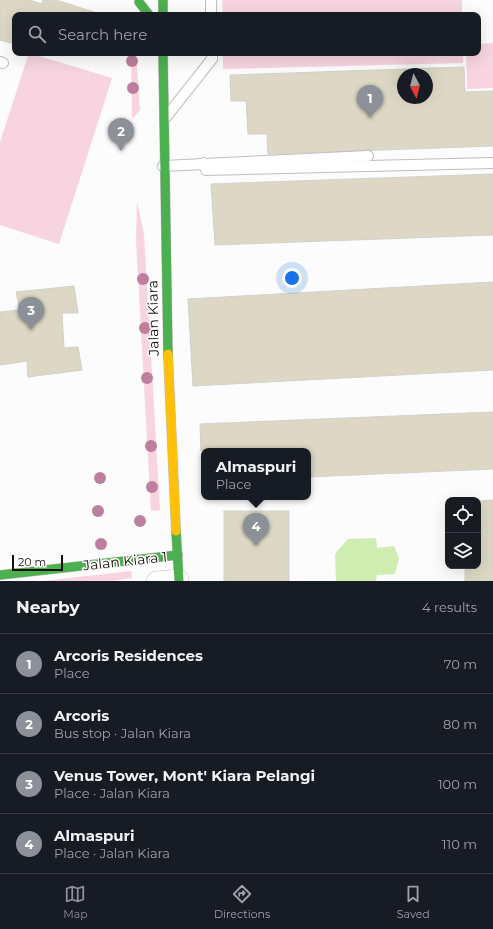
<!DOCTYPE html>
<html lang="en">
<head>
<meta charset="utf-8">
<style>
	:root { --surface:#171b24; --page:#242831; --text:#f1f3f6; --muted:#9ea1a6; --line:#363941; --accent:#8c9099 }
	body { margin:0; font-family:Montserrat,sans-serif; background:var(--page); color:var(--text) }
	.controls { position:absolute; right:12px; bottom:12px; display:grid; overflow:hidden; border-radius:8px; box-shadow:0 4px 16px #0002 }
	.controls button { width:36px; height:36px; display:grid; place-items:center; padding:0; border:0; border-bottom:1px solid var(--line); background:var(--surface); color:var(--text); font:20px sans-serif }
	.compass { position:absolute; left:397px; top:68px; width:36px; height:36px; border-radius:50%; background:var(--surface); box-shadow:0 4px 16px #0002; rotate:173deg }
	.scale { position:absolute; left:12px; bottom:10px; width:51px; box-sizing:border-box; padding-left:4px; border:2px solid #170e07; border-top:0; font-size:11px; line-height:14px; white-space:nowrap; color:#170e07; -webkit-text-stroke:3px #fff; paint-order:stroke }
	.you { position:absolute; left:292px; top:278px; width:14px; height:14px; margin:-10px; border:3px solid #fff; border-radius:50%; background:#1a73e8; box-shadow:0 0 0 6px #1a73e833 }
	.badge { display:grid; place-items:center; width:26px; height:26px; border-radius:50%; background:var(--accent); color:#fff; font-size:13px; font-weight:700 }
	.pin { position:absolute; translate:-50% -33px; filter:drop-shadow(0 1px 2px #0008) }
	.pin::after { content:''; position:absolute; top:21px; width:14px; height:12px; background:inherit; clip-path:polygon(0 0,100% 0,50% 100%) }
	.popup { position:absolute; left:201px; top:448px; width:110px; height:52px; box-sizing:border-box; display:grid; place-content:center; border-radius:8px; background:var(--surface); filter:drop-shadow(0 1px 3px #0005); font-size:13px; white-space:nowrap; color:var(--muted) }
	.popup b { font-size:15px; color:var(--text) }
	.popup::after { content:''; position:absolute; left:50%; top:100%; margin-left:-8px; border:8px solid transparent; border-top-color:var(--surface) }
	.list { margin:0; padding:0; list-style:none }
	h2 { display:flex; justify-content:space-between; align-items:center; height:52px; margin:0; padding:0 16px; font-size:17px }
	h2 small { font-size:13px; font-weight:400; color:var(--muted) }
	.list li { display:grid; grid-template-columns:26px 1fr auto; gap:12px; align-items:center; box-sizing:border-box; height:60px; padding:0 16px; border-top:1px solid var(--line) }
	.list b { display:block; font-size:15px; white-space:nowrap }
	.list p { margin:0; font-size:13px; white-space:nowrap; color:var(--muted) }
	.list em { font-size:13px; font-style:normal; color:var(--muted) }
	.icon { flex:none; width:22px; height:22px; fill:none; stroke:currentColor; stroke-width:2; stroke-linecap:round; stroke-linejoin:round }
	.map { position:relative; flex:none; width:493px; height:581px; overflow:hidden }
	.search { position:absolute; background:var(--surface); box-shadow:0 4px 16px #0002; left:12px; right:12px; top:12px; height:44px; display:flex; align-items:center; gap:10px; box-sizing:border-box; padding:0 14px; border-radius:8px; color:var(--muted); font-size:15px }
	.sheet { height:292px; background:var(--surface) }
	nav { display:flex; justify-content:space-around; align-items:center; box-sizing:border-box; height:56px; border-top:1px solid var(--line); background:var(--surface); font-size:11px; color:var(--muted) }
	nav a { display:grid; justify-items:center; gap:2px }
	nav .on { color:var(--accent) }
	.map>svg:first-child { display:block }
	.green { fill:#f7d4e0 }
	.water { fill:#cfedb0 }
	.building { fill:#dcd8c5; stroke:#d1d1ca; fill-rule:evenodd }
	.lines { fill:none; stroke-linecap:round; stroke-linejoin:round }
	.lane-casing { stroke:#c2beba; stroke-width:12 }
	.street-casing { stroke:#c2beba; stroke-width:20 }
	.fast-casing { stroke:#c2beba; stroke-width:10 }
	.slow-casing { stroke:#c2beba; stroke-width:10 }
	.lane { stroke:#fefffe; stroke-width:10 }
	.street { stroke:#fefffe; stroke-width:19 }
	.fast { stroke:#4caf50; stroke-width:9 }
	.slow { stroke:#ffc107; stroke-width:9 }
	.tree { fill:#bc809e }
	.labels { text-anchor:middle; stroke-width:3; stroke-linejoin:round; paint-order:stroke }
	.street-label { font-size:14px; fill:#170e07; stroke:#fff }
</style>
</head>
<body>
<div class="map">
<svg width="493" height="581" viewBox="0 0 493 581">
	<rect width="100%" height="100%" fill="#fbfcfb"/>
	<g class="green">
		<path d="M222,0H462V15H223Z"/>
		<path d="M493,43V88L467,89L466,53H478V44Z"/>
		<path d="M29,53L112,78L59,244L0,225V142Z"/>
		<path d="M131,53H136L140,110L132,119Z"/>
		<path d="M223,53H463V63L223,69Z"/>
		<path d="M137,202L144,234L160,510L151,511L136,240Z"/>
		<path d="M131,571L132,578L112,581H43Z"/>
	</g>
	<path class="water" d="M376,538L377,548L394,546L399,558L395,574L377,575L376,581H336L335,554L348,539Z"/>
	<g class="building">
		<path d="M0,0H30L42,4L43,0H56L94,12L93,15H15V44L0,40Z"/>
		<path d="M464,67L465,92L493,91V146L268,154L267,134H248L246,101H231L230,75ZM403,74H427V98H403Z"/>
		<path d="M493,174V235L215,245L211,184Z"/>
		<path d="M493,282V370L193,386L188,299Z"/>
		<path d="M74,286L78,313H62L64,348L78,347L82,370L28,377L27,361L0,365V312L20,310L16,292Z"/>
		<path d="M493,412V469L308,477V451H201L200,424Z"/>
		<path d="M493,500V581H465V566H478V501Z"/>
		<rect x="224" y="511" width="65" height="70"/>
	</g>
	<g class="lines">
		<g class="lane-casing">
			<g id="lane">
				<path d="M211,0V15"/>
				<path d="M0,62L3,63"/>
				<path d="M166,117L212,59V53"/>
				<path d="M203,163L206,170L493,163"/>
				<path d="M163,166L368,156"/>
			</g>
		</g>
		<g class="street-casing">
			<path id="street" d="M156,581L179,579"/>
		</g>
		<g class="fast-casing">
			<g id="fast">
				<path d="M163,0V15"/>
				<path d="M139,2L149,15"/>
				<path d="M163,53L168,354"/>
				<path d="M176,531L179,581"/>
				<path d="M0,575L178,555"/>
			</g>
		</g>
		<g class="slow-casing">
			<path id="slow" d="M168,354L176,531"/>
		</g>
		<use href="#lane" class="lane"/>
		<use href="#street" class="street"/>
		<use href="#fast" class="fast"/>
		<use href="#slow" class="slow"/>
	</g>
	<g class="tree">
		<circle cx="132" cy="61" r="6"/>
		<circle cx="133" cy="88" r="6"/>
		<circle cx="143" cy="279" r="6"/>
		<circle cx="145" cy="328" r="6"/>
		<circle cx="147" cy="378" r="6"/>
		<circle cx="151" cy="446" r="6"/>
		<circle cx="100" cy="478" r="6"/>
		<circle cx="152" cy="487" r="6"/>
		<circle cx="98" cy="511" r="6"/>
		<circle cx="140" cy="521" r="6"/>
		<circle cx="101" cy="544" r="6"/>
	</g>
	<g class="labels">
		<g class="street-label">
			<text transform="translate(153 318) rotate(-91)" y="5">Jalan Kiara</text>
			<text transform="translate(125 561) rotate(-6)" y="5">Jalan Kiara 1</text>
		</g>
	</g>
</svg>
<div class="controls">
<button><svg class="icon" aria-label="locate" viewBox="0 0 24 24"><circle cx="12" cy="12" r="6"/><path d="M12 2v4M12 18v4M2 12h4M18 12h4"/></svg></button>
<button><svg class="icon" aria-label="layers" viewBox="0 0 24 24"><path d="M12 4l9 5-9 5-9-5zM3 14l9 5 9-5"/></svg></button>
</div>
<svg class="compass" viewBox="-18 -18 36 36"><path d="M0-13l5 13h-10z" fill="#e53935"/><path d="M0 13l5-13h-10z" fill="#9ea1a6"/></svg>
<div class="scale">20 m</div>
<div class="you"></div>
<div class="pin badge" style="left:370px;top:118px">1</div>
<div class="pin badge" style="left:121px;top:151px">2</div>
<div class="pin badge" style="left:31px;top:330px">3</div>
<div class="pin badge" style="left:256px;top:546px">4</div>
<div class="popup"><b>Almaspuri</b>Place</div>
<div class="search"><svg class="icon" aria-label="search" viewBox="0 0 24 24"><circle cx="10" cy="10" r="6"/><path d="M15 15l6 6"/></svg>Search here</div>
</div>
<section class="sheet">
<h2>Nearby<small>4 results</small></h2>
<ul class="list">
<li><span class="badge">1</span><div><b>Arcoris Residences</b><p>Place</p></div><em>70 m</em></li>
<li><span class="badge">2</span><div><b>Arcoris</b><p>Bus stop · Jalan Kiara</p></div><em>80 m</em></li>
<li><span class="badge">3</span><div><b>Venus Tower, Mont' Kiara Pelangi</b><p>Place · Jalan Kiara</p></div><em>100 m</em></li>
<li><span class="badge">4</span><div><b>Almaspuri</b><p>Place · Jalan Kiara</p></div><em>110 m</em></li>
</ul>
</section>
<nav>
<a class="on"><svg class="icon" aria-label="map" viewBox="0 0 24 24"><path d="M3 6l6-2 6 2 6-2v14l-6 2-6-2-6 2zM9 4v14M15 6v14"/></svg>Map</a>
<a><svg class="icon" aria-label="directions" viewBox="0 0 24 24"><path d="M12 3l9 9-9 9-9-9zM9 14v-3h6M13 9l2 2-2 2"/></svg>Directions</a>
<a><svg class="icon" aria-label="saved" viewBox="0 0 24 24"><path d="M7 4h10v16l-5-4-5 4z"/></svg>Saved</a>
</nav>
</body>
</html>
